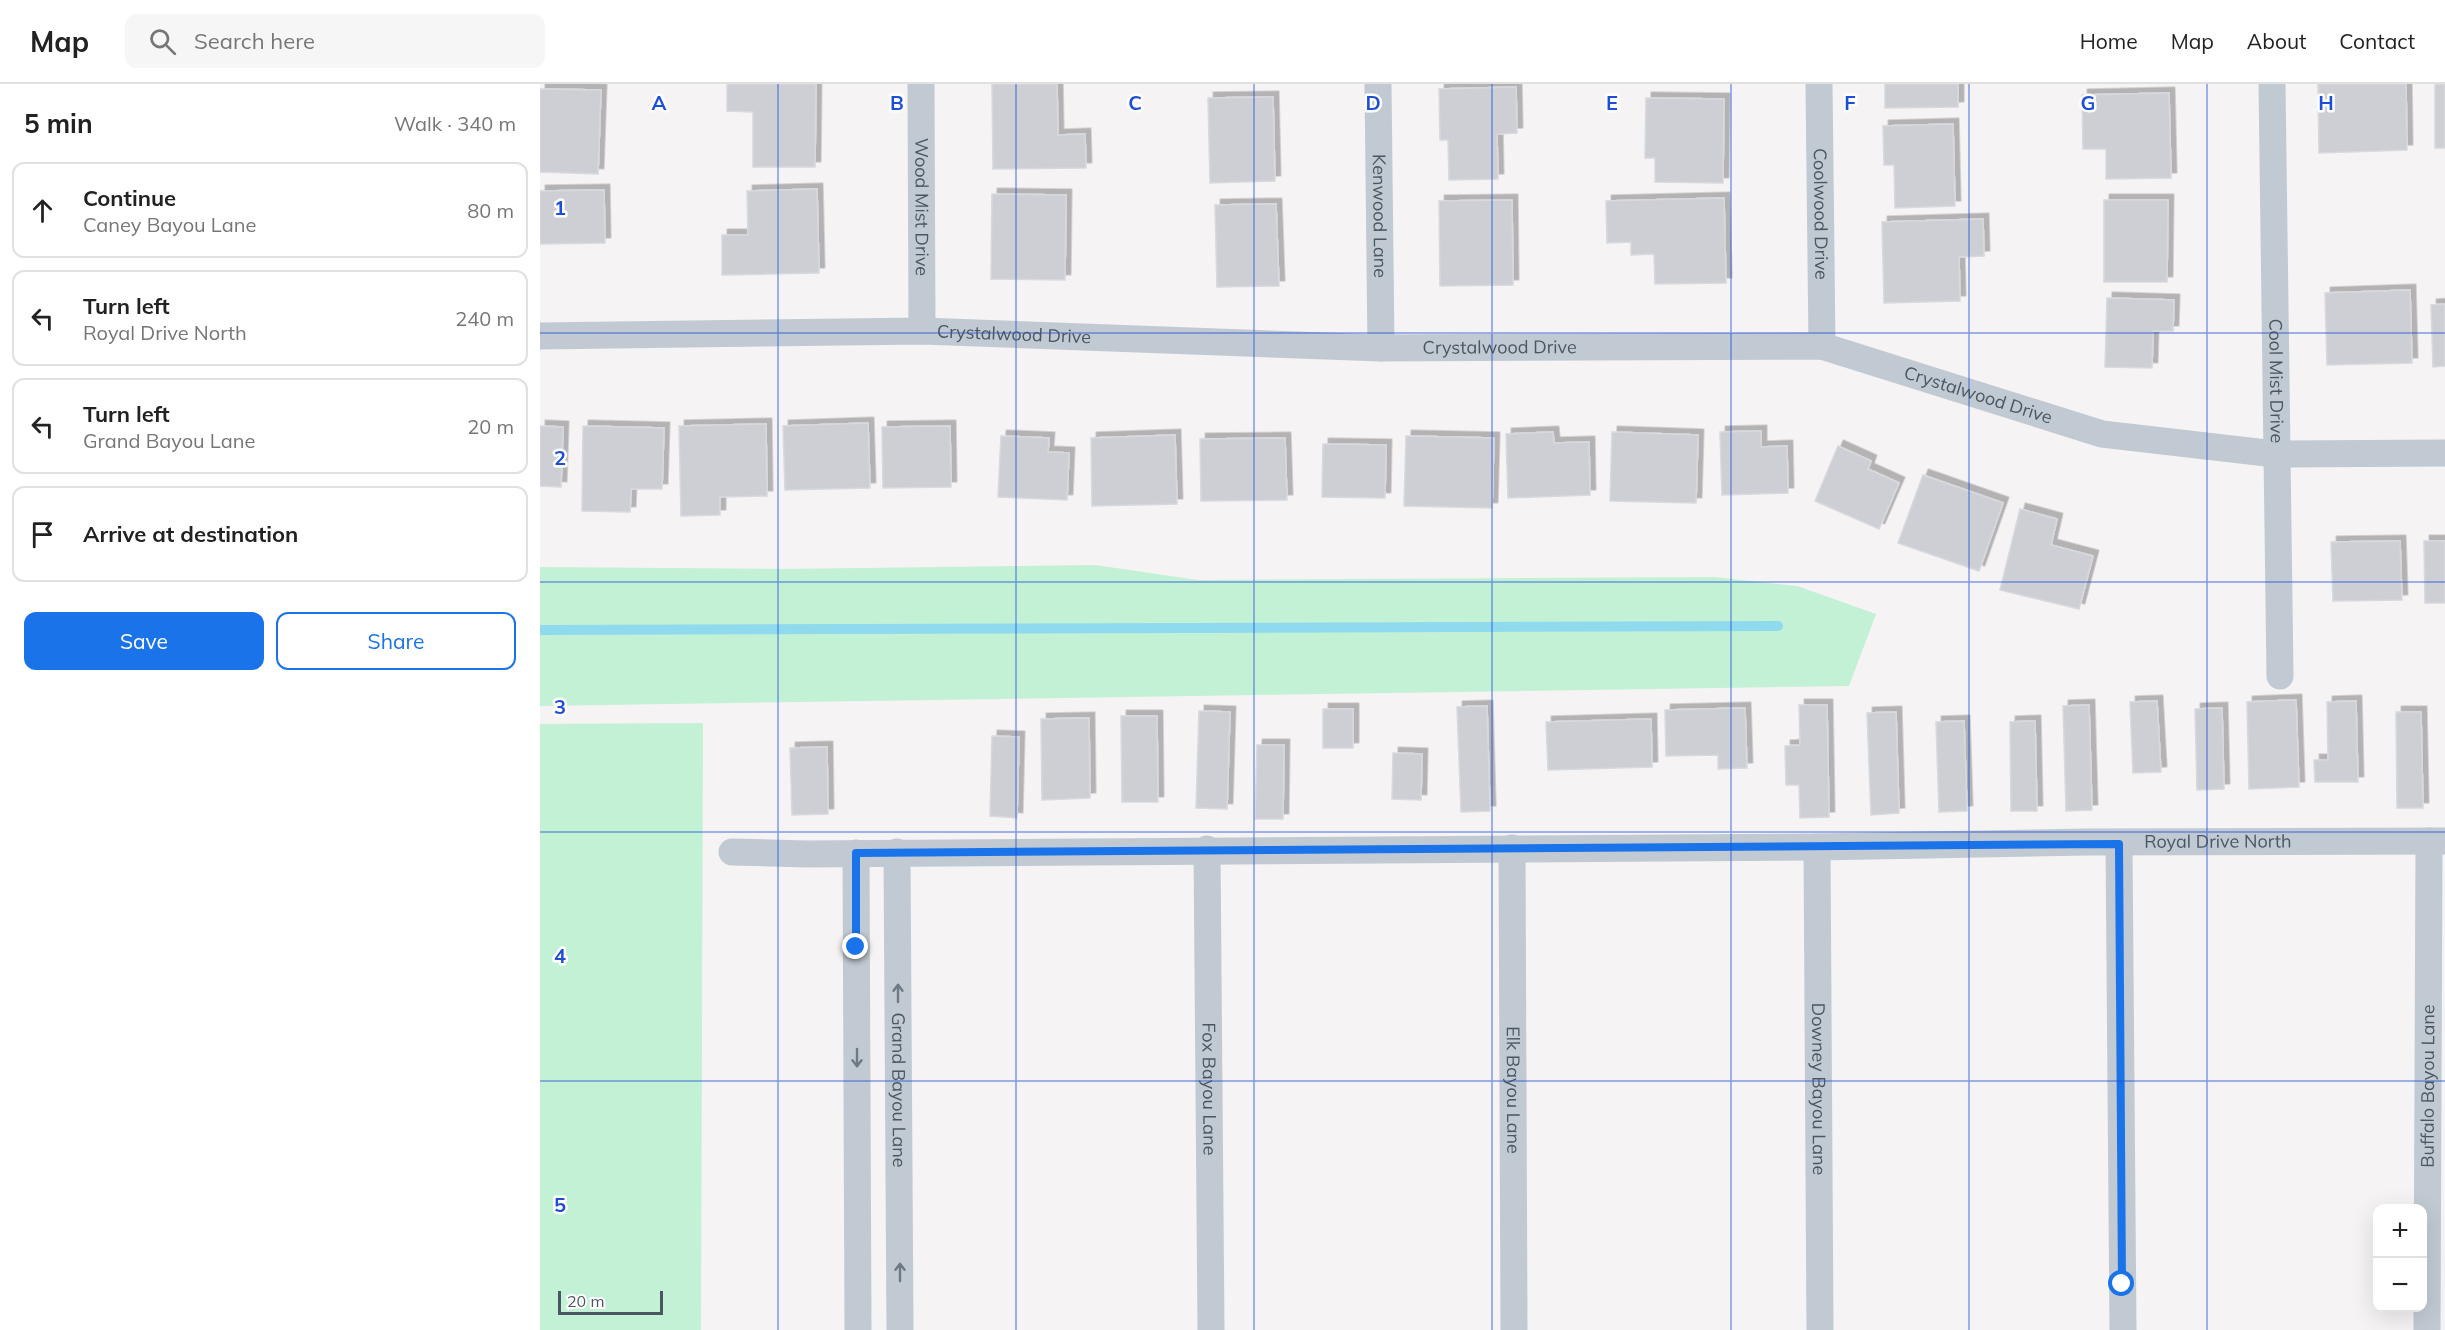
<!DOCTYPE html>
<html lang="en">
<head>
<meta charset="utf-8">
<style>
	:root { --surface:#fff; --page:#f6f6f6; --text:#222; --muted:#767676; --line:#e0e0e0; --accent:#1a73e8 }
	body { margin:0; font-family:Mulish,sans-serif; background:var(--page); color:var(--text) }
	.controls { position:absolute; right:18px; bottom:18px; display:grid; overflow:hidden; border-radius:12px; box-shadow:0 6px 24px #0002 }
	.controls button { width:54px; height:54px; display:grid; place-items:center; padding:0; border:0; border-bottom:2px solid var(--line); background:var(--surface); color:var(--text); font:30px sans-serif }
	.scale { position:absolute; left:18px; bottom:15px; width:105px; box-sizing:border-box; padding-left:6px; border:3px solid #4a5661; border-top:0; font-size:16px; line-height:21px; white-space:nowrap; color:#4a5661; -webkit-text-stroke:4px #fff; paint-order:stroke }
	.stop { position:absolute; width:18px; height:18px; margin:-14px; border:4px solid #1a73e8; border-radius:50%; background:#fff }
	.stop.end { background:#1a73e8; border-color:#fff; box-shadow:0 2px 6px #0008 }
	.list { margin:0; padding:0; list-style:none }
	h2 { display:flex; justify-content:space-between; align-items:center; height:78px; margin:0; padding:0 24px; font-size:26px }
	h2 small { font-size:20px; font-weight:400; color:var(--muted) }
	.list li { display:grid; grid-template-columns:39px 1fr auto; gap:18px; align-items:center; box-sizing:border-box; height:96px; margin:0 12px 12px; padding:0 12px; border:2px solid var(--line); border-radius:12px }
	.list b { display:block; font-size:22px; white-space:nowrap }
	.list p { margin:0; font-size:20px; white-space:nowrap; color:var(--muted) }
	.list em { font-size:20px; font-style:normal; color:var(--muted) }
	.actions { display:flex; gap:12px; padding:18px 24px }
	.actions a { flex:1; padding:14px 0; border:2px solid var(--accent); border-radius:12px; text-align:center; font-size:21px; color:var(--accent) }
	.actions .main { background:var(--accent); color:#fff }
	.icon { flex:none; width:33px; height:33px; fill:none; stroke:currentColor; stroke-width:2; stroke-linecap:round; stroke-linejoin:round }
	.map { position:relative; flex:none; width:1905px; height:1246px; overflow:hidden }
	header { display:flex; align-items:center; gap:36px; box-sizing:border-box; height:84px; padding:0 30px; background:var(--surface); border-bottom:2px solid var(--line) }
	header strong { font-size:28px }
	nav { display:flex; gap:33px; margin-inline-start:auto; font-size:21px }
	.search { width:420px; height:54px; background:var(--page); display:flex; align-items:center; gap:15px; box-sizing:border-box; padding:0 21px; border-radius:12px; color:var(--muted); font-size:22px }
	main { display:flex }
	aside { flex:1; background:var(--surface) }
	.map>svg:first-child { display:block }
	.green { fill:#c3f1d5 }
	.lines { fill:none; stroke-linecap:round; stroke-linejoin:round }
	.stream { stroke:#90daee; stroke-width:10 }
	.building { fill:#cdcfd5; stroke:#d7d9de; stroke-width:1.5; filter:url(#shadow) }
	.street { stroke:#c1cad2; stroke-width:27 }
	.oneway { stroke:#6e7983 }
	.route { stroke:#1a73e8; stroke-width:8 }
	.grid { fill:none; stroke:#1d4ed8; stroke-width:1.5; stroke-opacity:0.55 }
	.labels { text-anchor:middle; stroke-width:5; stroke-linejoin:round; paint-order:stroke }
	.street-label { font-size:18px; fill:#4a5661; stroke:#fff }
	.grid-label { font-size:20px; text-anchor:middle; font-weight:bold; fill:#1d4ed8; stroke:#fff; stroke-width:5; stroke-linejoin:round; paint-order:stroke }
</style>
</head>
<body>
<header>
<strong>Map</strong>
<div class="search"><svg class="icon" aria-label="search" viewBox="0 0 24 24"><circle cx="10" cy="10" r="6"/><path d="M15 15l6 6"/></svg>Search here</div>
<nav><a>Home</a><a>Map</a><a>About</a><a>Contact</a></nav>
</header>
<main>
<aside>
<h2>5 min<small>Walk · 340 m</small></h2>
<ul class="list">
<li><svg class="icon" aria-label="ahead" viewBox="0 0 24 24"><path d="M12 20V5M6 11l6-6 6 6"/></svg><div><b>Continue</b><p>Caney Bayou Lane</p></div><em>80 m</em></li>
<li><svg class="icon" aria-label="left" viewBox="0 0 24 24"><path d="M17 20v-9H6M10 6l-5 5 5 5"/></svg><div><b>Turn left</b><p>Royal Drive North</p></div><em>240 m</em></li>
<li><svg class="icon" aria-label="left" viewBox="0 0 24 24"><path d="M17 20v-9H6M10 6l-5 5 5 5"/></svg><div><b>Turn left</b><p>Grand Bayou Lane</p></div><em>20 m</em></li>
<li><svg class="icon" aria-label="arrive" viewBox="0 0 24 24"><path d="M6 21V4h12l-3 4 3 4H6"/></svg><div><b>Arrive at destination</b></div></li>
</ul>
<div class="actions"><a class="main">Save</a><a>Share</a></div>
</aside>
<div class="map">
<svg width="1905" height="1246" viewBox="0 0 1905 1246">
	<defs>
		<filter id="shadow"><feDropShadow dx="5.5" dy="-5.5" stdDeviation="0" flood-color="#0004"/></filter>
	</defs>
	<rect width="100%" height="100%" fill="#f5f3f3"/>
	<g class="green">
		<path d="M555,481L658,496L1174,493L1257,502L1336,530L1309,602L0,622V483L244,485Z"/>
		<path d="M163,639L161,1246H0V640Z"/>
	</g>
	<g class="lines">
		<path class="stream" d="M0,546L1238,542"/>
	</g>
	<g class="building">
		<path d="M187,0H276L275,83H213V28L187,27Z"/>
		<path d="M452,0H517L518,51L545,50L546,84L453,85Z"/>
		<path d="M1345,0H1418V23L1345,24Z"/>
		<path d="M1778,0H1866L1867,66L1779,69Z"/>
		<rect x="1895" y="0" width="10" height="64"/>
		<path d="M976,3L977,49L957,50L958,95L909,96L908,56H900L899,5Z"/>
		<path d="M0,5L61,6L58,90L0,88Z"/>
		<path d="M1629,9L1631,94L1566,95V65H1543L1542,11Z"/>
		<path d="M733,13L735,97L670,99L668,14Z"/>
		<path d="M1106,14L1184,15L1183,99L1115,98V74H1105Z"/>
		<path d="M1413,40L1415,122L1355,124L1354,81H1344L1343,42Z"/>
		<path d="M277,105L279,189L182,191V151H208L207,107Z"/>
		<path d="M64,106L65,159L0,160V107Z"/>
		<path d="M452,110L526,111L525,196L451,195Z"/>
		<path d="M1184,114L1186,199L1115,200L1114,170L1091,171V158L1067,159L1066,117Z"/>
		<path d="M972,116L973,201L900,202L899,117Z"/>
		<path d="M1564,116H1628L1627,198H1564Z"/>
		<path d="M736,120L739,202L677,203L675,121Z"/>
		<path d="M1443,135L1444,172L1419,173L1420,217L1344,219L1342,138Z"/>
		<path d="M1870,206L1872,279L1787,281L1785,209Z"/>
		<path d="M1567,214L1634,216L1633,247H1613L1612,284L1565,283Z"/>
		<path d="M1905,220V282L1893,283L1891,221Z"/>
		<path d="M328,339L330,404L245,406L243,342Z"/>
		<path d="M226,340L227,412L180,413V431L141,432L139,342Z"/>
		<path d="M0,342L23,343L21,403L0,402Z"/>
		<path d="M43,342L124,344L122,405H91L90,428L42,427Z"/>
		<path d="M410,342L411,403L343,404L342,343Z"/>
		<path d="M1221,347V363L1247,362L1248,409L1182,411L1180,348Z"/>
		<path d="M1013,348L1014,359L1049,358L1050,411L968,414L966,350Z"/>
		<path d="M1072,348L1158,351L1156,419L1070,417Z"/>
		<path d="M635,351L637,420L552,422L551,354Z"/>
		<path d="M461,352L509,354L508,368L529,369L527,416L458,413Z"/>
		<path d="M866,352L954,354L952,424L864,422Z"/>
		<path d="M745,354L747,416L661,417L660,355Z"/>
		<path d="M783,360L846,361L845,414L782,413Z"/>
		<path d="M1298,362L1331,377L1328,385L1359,399L1339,445L1275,417Z"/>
		<path d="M1383,391L1463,419L1439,487L1358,459Z"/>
		<path d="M1480,425L1517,435L1511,461L1553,472L1539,525L1460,506Z"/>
		<path d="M1860,457L1862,516L1793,517L1791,458Z"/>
		<path d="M1884,457H1905V519H1885Z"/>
		<path d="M1756,616L1759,703L1709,705L1707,618Z"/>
		<path d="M1617,617L1621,688L1593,689L1590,618Z"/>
		<path d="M1816,617L1818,698H1775L1774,676H1788L1787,618Z"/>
		<path d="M1259,621H1287L1289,733L1260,734L1259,701H1246L1245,662L1260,661Z"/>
		<path d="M1549,621L1552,726L1526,727L1523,622Z"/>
		<path d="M947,622L950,727L921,728L917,623Z"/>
		<path d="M1205,624L1207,684L1178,685V671L1126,672L1125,626Z"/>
		<path d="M1682,624L1684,705L1657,706L1655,625Z"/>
		<rect x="783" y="625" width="30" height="39"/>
		<path d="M659,627L690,628L687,725L656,724Z"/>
		<path d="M1356,628L1359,729L1331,731L1327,629Z"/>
		<path d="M1856,628H1881L1883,724H1857Z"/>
		<path d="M581,632H617L618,718H582Z"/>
		<path d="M549,634L550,714L502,716L501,635Z"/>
		<path d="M1111,635L1112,683L1008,686L1006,638Z"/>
		<path d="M1424,637L1427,727L1399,728L1396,638Z"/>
		<path d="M1495,637L1497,727H1471L1470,638Z"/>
		<path d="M452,652L479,653L477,734L450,732Z"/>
		<path d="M717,661H744L743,735H715Z"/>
		<path d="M287,663L288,730L252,731L250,664Z"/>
		<path d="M853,669L882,670L881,716L852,715Z"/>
	</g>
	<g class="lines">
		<g class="street">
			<path id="s1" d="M381,0L382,247"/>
			<path id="s2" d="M838,0L841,264"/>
			<path id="s3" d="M1279,0L1282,262"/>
			<path id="s4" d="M1732,0L1740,592"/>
			<path id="s5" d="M0,252L382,247L841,264L1282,262L1562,350L1735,370L1905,369"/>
			<path d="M1579,760L1583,1246"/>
			<path id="s6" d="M1277,763L1280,1246"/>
			<path id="s7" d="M972,764L974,1246"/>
			<path id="s8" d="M667,765L671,1246"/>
			<path id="s9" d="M192,768L267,770L1277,763L1548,758L1905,757"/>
			<path id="s10" d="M357,768L360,1246"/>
			<path d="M316,769L318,1246"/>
			<path id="s11" d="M1887,1246L1889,757"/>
		</g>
	</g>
	<defs><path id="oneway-shaft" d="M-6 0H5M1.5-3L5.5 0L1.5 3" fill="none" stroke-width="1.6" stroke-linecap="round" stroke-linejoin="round" transform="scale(1.5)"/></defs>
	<g class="oneway">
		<use href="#oneway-shaft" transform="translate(358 909) rotate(-90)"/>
		<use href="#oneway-shaft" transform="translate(317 974) rotate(90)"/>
		<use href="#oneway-shaft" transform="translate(360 1188) rotate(-90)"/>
	</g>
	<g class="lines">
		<path class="route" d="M316,863V769L1579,760L1582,1200"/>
	</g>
	<path class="grid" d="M238,0V1246M476,0V1246M714,0V1246M952,0V1246M1191,0V1246M1429,0V1246M1667,0V1246M0,249H1905M0,498H1905M0,748H1905M0,997H1905"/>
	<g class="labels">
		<g class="street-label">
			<text dy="6" stroke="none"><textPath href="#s1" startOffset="123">Wood Mist Drive</textPath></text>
			<text dy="6" stroke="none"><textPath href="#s3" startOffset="130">Coolwood Drive</textPath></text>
			<text dy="6" stroke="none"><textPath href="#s2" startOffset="132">Kenwood Lane</textPath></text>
			<text dy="6" stroke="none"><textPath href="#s5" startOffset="474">Crystalwood Drive</textPath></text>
			<text dy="6" stroke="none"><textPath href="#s5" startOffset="960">Crystalwood Drive</textPath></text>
			<text dy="6" stroke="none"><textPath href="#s4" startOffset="297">Cool Mist Drive</textPath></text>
			<text dy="6" stroke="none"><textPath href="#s5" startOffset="1446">Crystalwood Drive</textPath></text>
			<text dy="6" stroke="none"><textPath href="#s9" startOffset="1486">Royal Drive North</textPath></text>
			<text dy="6" stroke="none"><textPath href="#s11" startOffset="244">Buffalo Bayou Lane</textPath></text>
			<text dy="6" stroke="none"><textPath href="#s7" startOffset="242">Elk Bayou Lane</textPath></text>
			<text dy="6" stroke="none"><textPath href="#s6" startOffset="242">Downey Bayou Lane</textPath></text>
			<text dy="6" stroke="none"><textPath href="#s8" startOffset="240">Fox Bayou Lane</textPath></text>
			<text dy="6" stroke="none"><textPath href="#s10" startOffset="238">Grand Bayou Lane</textPath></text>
		</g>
	</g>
	<g class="grid-label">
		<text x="119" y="26">A</text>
		<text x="357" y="26">B</text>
		<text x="595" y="26">C</text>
		<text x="833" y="26">D</text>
		<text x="1072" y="26">E</text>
		<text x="1310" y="26">F</text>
		<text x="1548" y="26">G</text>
		<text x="1786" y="26">H</text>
		<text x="20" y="131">1</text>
		<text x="20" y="381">2</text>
		<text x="20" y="630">3</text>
		<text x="20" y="879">4</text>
		<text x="20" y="1128">5</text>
	</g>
</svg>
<div class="controls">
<button>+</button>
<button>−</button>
</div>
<div class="scale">20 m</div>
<div class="stop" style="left:1582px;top:1200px"></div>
<div class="stop end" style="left:316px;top:863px"></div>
</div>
</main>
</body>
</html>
